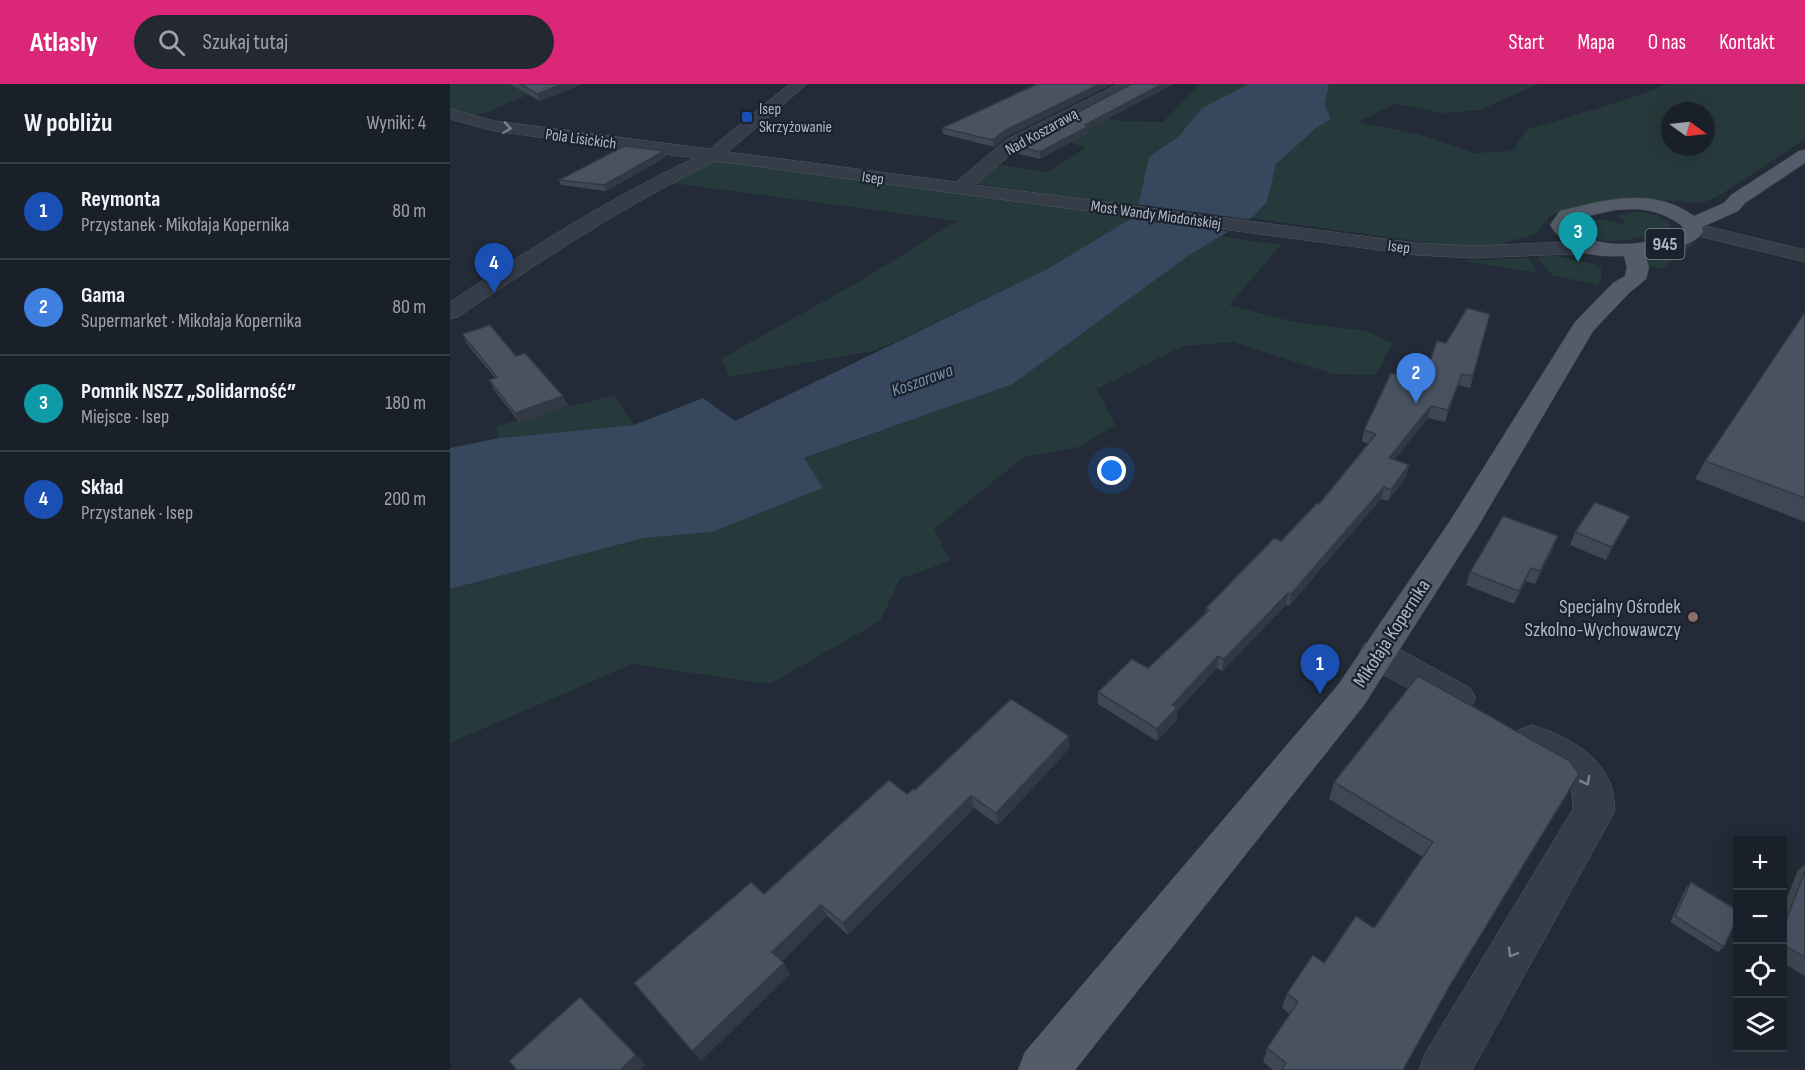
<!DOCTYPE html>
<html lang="pl">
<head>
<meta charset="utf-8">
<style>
	:root { --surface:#1a2029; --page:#232831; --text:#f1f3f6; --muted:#9fa3a8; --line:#383e46; --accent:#db2777 }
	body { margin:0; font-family:"Sofia Sans Condensed",sans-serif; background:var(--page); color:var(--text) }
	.controls { position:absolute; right:18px; bottom:18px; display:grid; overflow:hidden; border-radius:0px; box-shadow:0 6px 24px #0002 }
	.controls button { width:54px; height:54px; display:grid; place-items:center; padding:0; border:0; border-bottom:2px solid var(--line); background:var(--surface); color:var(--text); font:30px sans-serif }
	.compass { position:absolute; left:1211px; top:18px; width:54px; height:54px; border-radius:50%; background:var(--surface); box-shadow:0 6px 24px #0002; rotate:105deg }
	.you { position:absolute; left:662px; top:387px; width:21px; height:21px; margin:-15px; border:4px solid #fff; border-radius:50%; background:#1a73e8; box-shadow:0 0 0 9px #1a73e833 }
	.badge { display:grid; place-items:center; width:39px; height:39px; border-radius:50%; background:var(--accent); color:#fff; font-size:20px; font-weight:700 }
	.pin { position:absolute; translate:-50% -50px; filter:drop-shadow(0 2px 3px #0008) }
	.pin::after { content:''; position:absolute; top:32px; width:21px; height:18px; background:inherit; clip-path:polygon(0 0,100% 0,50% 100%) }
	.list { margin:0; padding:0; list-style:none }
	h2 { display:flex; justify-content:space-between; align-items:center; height:78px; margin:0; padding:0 24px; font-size:26px }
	h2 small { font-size:20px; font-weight:400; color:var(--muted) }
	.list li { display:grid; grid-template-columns:39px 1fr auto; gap:18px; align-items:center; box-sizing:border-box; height:96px; padding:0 24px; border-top:2px solid var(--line) }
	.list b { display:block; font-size:22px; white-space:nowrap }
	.list p { margin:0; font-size:20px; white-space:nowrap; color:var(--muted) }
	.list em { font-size:20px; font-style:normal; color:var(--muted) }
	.icon { flex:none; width:33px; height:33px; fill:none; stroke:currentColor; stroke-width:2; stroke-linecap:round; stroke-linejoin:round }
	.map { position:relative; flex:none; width:1355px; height:986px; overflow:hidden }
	header { display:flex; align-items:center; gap:36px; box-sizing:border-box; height:84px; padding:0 30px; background:var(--accent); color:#fff }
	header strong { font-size:28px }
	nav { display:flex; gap:33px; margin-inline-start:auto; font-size:21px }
	.search { width:420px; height:54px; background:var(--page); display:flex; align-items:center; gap:15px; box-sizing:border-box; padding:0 21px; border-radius:33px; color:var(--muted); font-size:22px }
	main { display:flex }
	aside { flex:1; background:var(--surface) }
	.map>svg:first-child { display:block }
	.green { fill:#273a3b; fill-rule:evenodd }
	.water { fill:#36475e }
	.pier { fill:#222b37 }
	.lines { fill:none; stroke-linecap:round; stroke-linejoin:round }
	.street-casing { stroke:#505863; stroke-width:1 }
	.primary-casing { stroke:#3e4651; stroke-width:1 }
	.street { fill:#353d48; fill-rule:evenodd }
	.primary { fill:#535c68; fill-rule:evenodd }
	.wall { fill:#3e4753 }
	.shaded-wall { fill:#323944 }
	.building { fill:#485261; stroke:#323944; stroke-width:1.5 }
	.oneway { stroke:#79818c }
	.transit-dot { fill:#1a4fb4; stroke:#1b222d; stroke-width:2 }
	.education-dot { fill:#8d6e63; stroke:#1b222d; stroke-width:2 }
	.labels { text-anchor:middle; stroke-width:4.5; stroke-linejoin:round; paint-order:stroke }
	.far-poi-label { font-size:16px; fill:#b0b8c4; stroke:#1b222d; text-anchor:start }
	.far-street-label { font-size:16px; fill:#b0b8c4; stroke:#1b222d }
	.shield { fill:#1b222d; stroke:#838b97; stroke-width:1.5 }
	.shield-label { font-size:18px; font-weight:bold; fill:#b0b8c4 }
	.far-water-label { font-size:18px; font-style:italic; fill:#798eab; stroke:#1b222d }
	.poi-label { font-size:20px; fill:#b0b8c4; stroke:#1b222d; text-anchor:end }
	.street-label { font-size:20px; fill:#b0b8c4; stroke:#1b222d }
</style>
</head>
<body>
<header>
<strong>Atlasly</strong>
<div class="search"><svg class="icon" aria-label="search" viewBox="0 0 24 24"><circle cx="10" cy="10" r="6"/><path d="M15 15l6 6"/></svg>Szukaj tutaj</div>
<nav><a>Start</a><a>Mapa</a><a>O nas</a><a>Kontakt</a></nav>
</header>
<main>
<aside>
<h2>W pobliżu<small>Wyniki: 4</small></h2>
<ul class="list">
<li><span class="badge" style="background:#1a4fb4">1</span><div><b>Reymonta</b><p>Przystanek · Mikołaja Kopernika</p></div><em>80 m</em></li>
<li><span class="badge" style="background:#3f7fe0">2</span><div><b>Gama</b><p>Supermarket · Mikołaja Kopernika</p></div><em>80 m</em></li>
<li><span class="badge" style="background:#0f9aa8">3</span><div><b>Pomnik NSZZ „Solidarność”</b><p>Miejsce · Isep</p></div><em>180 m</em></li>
<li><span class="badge" style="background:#1a4fb4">4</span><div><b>Skład</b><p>Przystanek · Isep</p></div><em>200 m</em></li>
</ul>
</aside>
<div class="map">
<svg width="1355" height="986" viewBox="0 0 1355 986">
	<rect width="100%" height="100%" fill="#222b37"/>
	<g class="green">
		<path d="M0,0H121C108,3 93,6 80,10C53,20 30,38 0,30Z"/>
		<path d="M750,0H798L752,24L729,52L700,73L688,123L524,99L546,80L598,88L636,64L596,50L636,29L670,37L713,38Z"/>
		<path d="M879,0H1088L1030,26L993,29L944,20L909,38L967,50L1024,69L1063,67L1076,46L1181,14L1218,0H1355V55L1267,113L1252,119L1190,115L1116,126L1100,132L1086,150L1044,162H1002L801,134C828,116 815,99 826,80C833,67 867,44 880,36L875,21ZM1220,27H1256V63H1220Z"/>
		<path d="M262,72L682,134L599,184L427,266L280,293L271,275L410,197L507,137L221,99Z"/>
		<path d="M1184,128C1197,128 1214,130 1221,142L1216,146C1192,152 1150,169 1132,144L1135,139C1141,137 1149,134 1155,136C1164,137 1167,141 1176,139L1167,131Z"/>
		<path d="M770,152L831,161L779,221L844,238L917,247L942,259L926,291L883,290L783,258L733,262L647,305L665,341L629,363L574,373L484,445L500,477L450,495L430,537L320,600L182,580L0,659V505L194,454L262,448L372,404L353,375L563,300L738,172Z"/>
		<path d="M1247,157L1212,185L1195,180V175L1201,170Z"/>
		<path d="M1106,172L1148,181L1151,184C1151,190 1152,197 1147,201L1102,191L1087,173Z"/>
		<path d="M1077,174L1085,182L1086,189L1013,177Z"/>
		<path d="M164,311L184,341L49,354L46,342Z"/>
	</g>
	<path class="water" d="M798,0H879L875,21L881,35L864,46L826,80L817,118L804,132L738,172L563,300L354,374L373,404L262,448L194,454L0,505V364L49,354L184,341L253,314L285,337L599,184L682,134L688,123L699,73L729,52L752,24Z"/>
	<path class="pier" d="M686,120L803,136L781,148L676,134Z"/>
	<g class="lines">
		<g class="street-casing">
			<g id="street">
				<path d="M340,0H357L278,68L506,98L556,56L668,0H688L568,64L525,101L966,159L1023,162L1143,157L1150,159L1154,163L1150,167L1143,169L1023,174L966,171L266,77C175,121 92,176 8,233L0,235V218C79,165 158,115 244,74L44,47L0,35V25L45,37L259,65Z"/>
				<path d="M1243,139L1355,166V178L1236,149L1233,145L1236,141Z"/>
				<path d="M927,557L940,560L1020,604L1026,614L1020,624L1007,629L994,624L914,580L909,570L914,560Z"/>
				<path d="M1083,641C1113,651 1148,668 1160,699C1164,707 1164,718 1165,727L1022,986H969L976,968L1123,725C1122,719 1123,711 1121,705C1112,682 1076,681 1064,657L1069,646Z"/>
			</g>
		</g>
		<g class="primary-casing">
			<path id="primary" d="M1355,66V79L1295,119L1288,127L1252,143L1253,148C1242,164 1213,167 1195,170L1199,183L1196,195L1179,209L1143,247L1027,444L914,621L625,986H568L575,968L888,601L1000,437L1125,238L1163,199L1175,192L1177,183L1174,172C1141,173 1119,170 1100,141L1110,127C1154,116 1204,102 1244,132L1274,119L1281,111L1349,67ZM1185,125C1203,126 1218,131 1232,142L1233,146C1205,162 1141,169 1120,141L1124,135L1165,126Z"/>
		</g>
		<use href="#street" class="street"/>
		<use href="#primary" class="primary"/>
	</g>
	<g class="wall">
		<path d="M60,0H132L90,17Z"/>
		<path d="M492,44L555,54L544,63L493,50Z"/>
		<path d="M639,45V48L590,75L566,69L565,62Z"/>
		<path d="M214,67L216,73L156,107L111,101L109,96Z"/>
		<path d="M1355,228V438L1245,395L1255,377Z"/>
		<path d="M1040,230L1020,304L1008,301L995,338L978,334L944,376L959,381L956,393L938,417L931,415L839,522L836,521L772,587L767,584L727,627V636L707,657L648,620V608L698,584L755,529L756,524L831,457L869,420L918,360L912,357L914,346L973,296L996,259Z"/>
		<path d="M12,250L66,272L113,312L118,322L70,339L44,306L39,296L45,294L17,260Z"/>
		<path d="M1180,432L1156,476L1120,461L1125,448Z"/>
		<path d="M1103,465L1085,500L1076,497L1064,520L1016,501L1020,488Z"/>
		<path d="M620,664L548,741L524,724L398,851L377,832L332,877L340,890L251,977L314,810L457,710L465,706Z"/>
		<path d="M884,698L1119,708L995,909L953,986H823L813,978L817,964L840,930L832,924L837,909L874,879L924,844L973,773L879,715Z"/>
		<path d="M1355,780V892L1332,878V827L1347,788Z"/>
		<path d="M1241,798L1274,863L1268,868L1220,838L1236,804Z"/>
	</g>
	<g class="shaded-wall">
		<path d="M112,0H132L90,17L87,10Z"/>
		<path d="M650,0H663L555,54L544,63L543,56L554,47Z"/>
		<path d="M712,0H724L639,45V48L590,75V68L635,41Z"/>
		<path d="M214,67L216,73L156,107L154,101Z"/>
		<path d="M1012,290L1008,301L995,338L998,326Z"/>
		<path d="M113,312L118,322L70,339L65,329Z"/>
		<path d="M981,322L978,334L936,386L939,374Z"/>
		<path d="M959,381L956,393L938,417L941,406Z"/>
		<path d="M934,403L931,415L839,522L841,510Z"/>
		<path d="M1180,432L1174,444L1156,476L1162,463Z"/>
		<path d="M1108,452L1103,465L1085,500L1090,487Z"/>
		<path d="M1081,484L1076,497L1064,520L1069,507Z"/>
		<path d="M838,509L836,521L772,587L774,575Z"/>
		<path d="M768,572L767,584L727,627V636L707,657V645L722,621Z"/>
		<path d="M619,652L620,664L548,741L546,729Z"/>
		<path d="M1129,690L1119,708L993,914L1002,898Z"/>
		<path d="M521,712L524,724L398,851L393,839Z"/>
		<path d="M371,821L377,832L329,879L322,868Z"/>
		<path d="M334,879L340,890L251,977L242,967Z"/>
		<path d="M130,913L196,981L190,986H170Z"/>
	</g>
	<g class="building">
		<path d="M70,0H112L87,10Z"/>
		<path d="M587,0H650L554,47L543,56L492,44Z"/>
		<path d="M681,0H712L635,41L639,42L590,68L565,62Z"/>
		<path d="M174,62L214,67L154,101L109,96Z"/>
		<path d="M1017,224L1040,230L1023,292L1012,290L998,326L981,322L939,374L959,381L941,406L934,403L841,510L838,509L774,575L768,572L722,621L727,624L707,645L648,608L682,575L698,584L759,526L756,524L824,454L831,457L867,419L869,420L926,350L914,346L941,289L973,296L987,257L996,259Z"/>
		<path d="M1355,228V414L1255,377Z"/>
		<path d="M40,241L66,272L75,269L113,312L65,329L39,296L47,293L12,250Z"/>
		<path d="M1145,418L1180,432L1162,463L1125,448Z"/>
		<path d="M1053,432L1108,452L1090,487L1081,484L1069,507L1020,488Z"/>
		<path d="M968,592L1120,677L1129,690L1002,898L953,986H832L836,979L817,964L848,918L837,909L863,871L874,879L906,832L924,844L983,758L884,698Z"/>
		<path d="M561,615L619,652L546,729L521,712L393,839L371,821L322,868L334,879L242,967L184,899L301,798L314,810L439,696L457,710L463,705L465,706Z"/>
		<path d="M1355,787V873L1332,860V847Z"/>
		<path d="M1241,798L1287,826V834L1274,863L1225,832Z"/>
		<path d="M130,913L186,971L170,986H67L59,977Z"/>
	</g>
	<defs><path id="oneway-chevron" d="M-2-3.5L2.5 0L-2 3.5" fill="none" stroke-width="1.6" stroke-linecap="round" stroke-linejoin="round" transform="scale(1.5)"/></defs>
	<g class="oneway">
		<use href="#oneway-chevron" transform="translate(57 44) rotate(8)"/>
		<use href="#oneway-chevron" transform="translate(1136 697) rotate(62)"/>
		<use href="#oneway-chevron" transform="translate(1062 869) rotate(120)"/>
	</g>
	<rect class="transit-dot" x="291" y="27" width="12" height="12" rx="3"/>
	<circle class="education-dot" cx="1243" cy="533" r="6"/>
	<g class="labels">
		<g class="far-poi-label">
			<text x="309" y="30">Isep<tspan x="309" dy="18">Skrzyżowanie</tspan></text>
		</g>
		<g class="far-street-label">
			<text transform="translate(591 47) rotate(-29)" y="6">Nad Koszarawą</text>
			<text transform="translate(131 54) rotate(8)" y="6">Pola Lisickich</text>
			<text transform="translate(423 93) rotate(8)" y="6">Isep</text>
			<text transform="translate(706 130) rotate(8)" y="6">Most Wandy Miodońskiej</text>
			<text transform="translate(949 162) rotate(7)" y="6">Isep</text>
		</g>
		<rect class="shield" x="1195.5" y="145" width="39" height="30" rx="4.5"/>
		<g class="shield-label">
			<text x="1215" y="166">945</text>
		</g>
		<g class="far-water-label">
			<text transform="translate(472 296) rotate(-20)" y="6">Koszarawa</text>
		</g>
		<g class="poi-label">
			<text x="1231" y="529">Specjalny Ośrodek<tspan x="1231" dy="23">Szkolno-Wychowawczy</tspan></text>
		</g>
		<g class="street-label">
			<text transform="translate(941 549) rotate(-57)" y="7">Mikołaja Kopernika</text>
		</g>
	</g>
</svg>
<div class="controls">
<button>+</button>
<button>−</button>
<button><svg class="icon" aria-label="locate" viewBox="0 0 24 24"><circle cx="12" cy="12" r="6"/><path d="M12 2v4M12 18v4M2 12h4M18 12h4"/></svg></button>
<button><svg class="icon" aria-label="layers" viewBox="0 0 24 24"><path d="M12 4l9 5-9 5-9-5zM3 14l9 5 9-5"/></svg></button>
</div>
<svg class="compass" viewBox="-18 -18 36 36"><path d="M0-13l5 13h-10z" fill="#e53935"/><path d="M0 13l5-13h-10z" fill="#9fa3a8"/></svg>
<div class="you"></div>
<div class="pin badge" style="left:870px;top:610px;background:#1a4fb4">1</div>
<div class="pin badge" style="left:966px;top:319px;background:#3f7fe0">2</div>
<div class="pin badge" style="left:1128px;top:178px;background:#0f9aa8">3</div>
<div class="pin badge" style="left:44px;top:209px;background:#1a4fb4">4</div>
</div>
</main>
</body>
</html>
